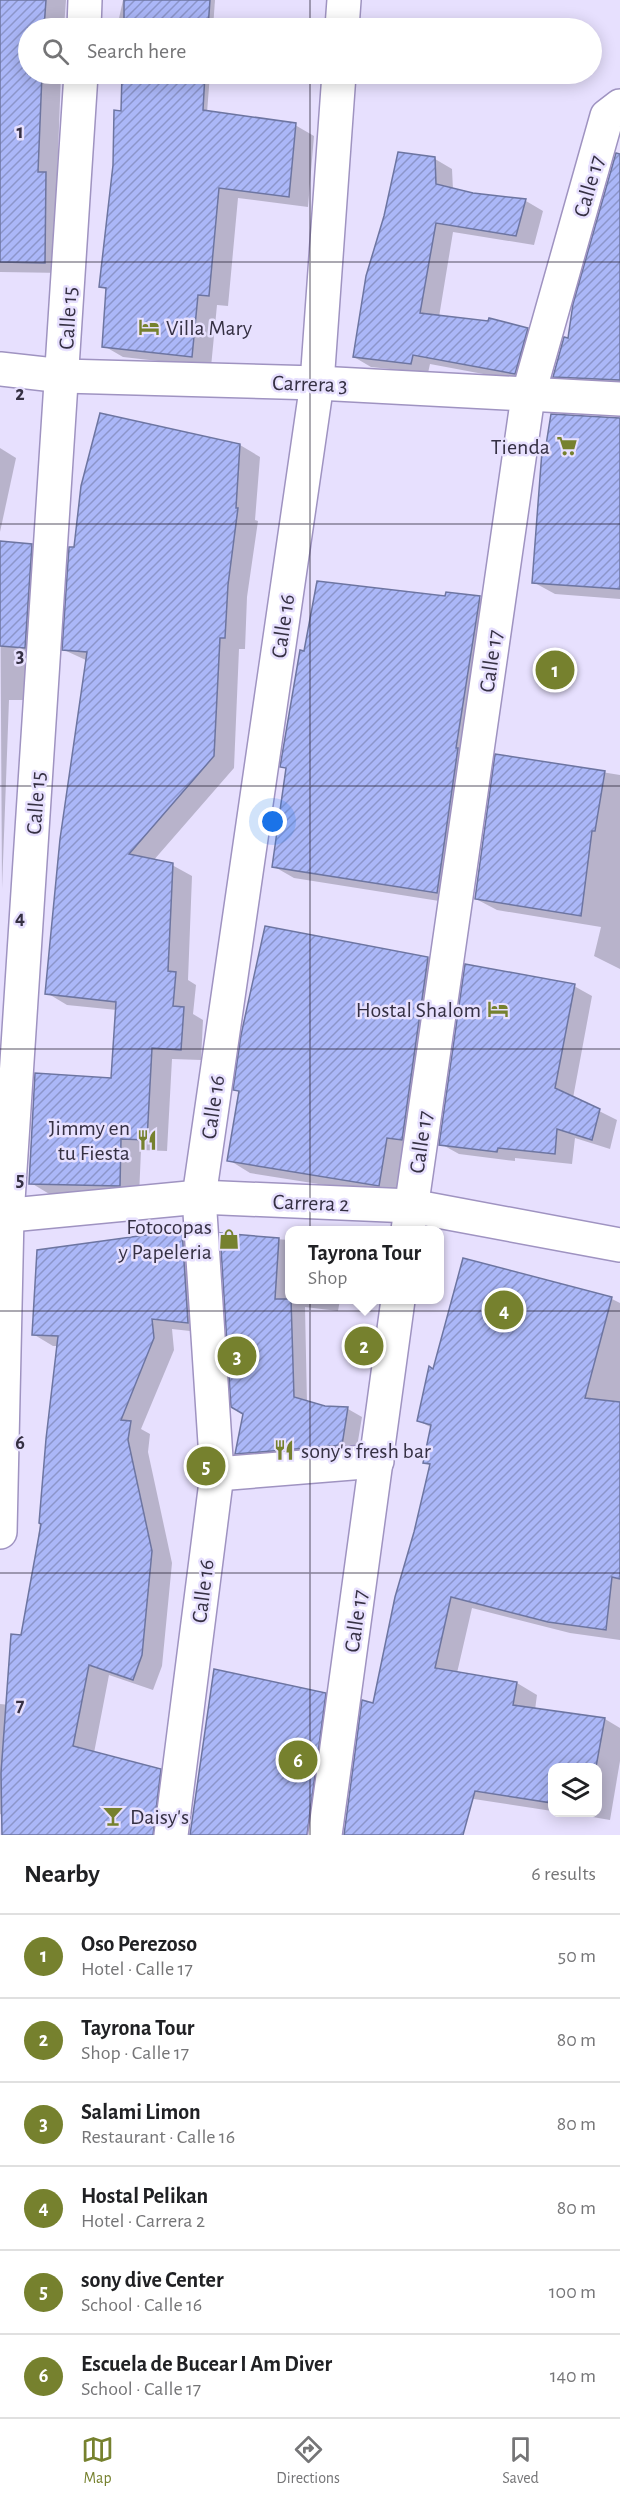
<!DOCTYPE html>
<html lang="en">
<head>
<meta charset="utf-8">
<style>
	:root { --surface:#fff; --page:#f6f6f6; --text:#202124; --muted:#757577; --line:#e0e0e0; --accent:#76812e }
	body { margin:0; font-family:"Alegreya Sans",sans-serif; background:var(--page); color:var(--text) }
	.controls { position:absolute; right:18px; bottom:18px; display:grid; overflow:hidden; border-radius:12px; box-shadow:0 3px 15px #0003 }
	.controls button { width:54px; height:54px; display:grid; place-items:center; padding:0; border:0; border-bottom:2px solid var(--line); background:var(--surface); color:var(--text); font:30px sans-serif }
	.you { position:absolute; left:273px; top:822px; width:21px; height:21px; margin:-15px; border:4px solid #fff; border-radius:50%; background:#1a73e8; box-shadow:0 0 0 9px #1a73e833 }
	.badge { display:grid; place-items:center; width:39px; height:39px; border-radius:50%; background:var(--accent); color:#fff; font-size:20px; font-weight:700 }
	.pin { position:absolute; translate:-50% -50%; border:3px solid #fff; box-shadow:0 2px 6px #0006 }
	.popup { position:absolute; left:285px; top:1226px; width:159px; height:78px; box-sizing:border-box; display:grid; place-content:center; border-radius:12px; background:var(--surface); filter:drop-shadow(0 2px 4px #0005); font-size:20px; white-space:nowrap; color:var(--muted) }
	.popup b { font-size:22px; color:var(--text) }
	.popup::after { content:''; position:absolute; left:50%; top:100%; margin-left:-12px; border:12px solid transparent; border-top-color:var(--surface) }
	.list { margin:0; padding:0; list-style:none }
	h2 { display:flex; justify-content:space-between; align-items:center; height:78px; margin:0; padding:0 24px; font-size:26px }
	h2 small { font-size:20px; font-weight:400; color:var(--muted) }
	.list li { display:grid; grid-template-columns:39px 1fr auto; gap:18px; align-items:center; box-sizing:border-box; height:84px; padding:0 24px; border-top:2px solid var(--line) }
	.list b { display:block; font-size:22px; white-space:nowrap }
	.list p { margin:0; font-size:20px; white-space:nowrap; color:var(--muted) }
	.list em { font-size:20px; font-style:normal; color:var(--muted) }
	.icon { flex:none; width:33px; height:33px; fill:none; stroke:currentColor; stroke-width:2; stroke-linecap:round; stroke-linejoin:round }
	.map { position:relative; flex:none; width:620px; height:1835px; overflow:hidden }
	.search { position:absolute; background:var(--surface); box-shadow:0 3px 15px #0003; left:18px; right:18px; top:18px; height:66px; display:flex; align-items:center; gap:15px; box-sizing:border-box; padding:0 21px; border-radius:33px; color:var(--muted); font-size:22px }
	.sheet { height:582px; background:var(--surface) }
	nav { display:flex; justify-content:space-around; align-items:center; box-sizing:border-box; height:84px; border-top:2px solid var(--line); background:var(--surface); font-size:16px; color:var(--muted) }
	nav a { display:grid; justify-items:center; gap:3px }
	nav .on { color:var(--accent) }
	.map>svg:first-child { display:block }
	.shadow { fill:#0003 }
	.building { fill:url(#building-hatch); stroke:#6d75a1; stroke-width:1.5 }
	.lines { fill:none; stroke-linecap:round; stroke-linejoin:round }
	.street-casing { stroke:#9f93c1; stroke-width:36 }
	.street { stroke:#fff; stroke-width:33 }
	.grid { fill:none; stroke:#353043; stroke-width:1.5; stroke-opacity:0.55 }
	.labels { text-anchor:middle; stroke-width:5; stroke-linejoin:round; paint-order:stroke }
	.street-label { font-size:22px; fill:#353043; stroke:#e7e0fe }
	.poi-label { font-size:22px; fill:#353043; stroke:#e7e0fe; text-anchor:end }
	.grid-label { font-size:20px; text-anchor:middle; font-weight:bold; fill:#353043; stroke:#e7e0fe; stroke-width:5; stroke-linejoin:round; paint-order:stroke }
</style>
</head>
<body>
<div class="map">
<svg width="620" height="1835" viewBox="0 0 620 1835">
	<defs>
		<pattern id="building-hatch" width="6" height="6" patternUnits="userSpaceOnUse" patternTransform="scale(1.5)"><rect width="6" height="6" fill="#abb7f8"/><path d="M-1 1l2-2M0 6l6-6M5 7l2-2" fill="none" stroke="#8c95ca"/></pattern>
	</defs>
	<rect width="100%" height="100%" fill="#e7e0fe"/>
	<g class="shadow">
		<path d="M0,0H66L64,28H28V74H61L57,180L65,185L64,273L0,272Z"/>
		<path d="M123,0H215L213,28H125L118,23Z"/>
		<path d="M124,74H210L207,113L295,125L314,136L308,207L238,198L228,306L217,305L211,367L123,357L104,346L107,290L101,286L123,113Z"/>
		<path d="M435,159L452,169L453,190L526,201L543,211L534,245L453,232L439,317L527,329L544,339L532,383L430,364L428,373L371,367L354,357Z"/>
		<path d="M620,172V391L576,388L555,376L569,340Z"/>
		<path d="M620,419V599L555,594L533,582Z"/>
		<path d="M240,445L260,457L255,520L258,521L247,597L245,649H239L234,768L153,861L172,865L192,876L188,980L196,985L193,1014L203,1020L201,1060L172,1059L167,1151L141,1150L139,1196L51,1195L31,1183L112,1079L117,1010L67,1005L47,993L88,661L64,650L75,549Z"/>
		<path d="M0,448L16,458L0,532Z"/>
		<path d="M0,543L31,545L53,558L34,700H9L2,889Z"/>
		<path d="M447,593L480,598L500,610L458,904L294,878L273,866L288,769L282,766L306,653L446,598Z"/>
		<path d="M497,755L620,775V969L594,956L601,927L497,910L476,899Z"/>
		<path d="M266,927L428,958L449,971L400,1197L250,1173L229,1160L240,1093L235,1089Z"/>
		<path d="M574,986L592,996L573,1098L617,1120L610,1149L575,1138L572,1164L515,1158V1161L459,1154L441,1144Z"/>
		<path d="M182,1232L202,1243L208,1333L172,1329L174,1350L141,1429L150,1434L148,1452L172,1563L162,1666L153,1690L109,1675L94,1753L160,1770L180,1782L175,1835H3V1815L0,1814V1704L20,1706L59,1346H53L33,1334Z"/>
		<path d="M222,1235L289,1240V1300H340L338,1311L305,1307L307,1403L325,1408L348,1409L362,1417L356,1453L251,1461L237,1453L245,1415L233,1408Z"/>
		<path d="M464,1260L612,1299L620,1303V1640L570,1633L472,1608L457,1673L517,1683L537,1695L535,1710L605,1719L620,1728V1761L610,1820L563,1812H598V1768H552V1811L375,1784L374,1704L431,1466L425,1462L432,1428L419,1421Z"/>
		<path d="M325,1694L345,1705L327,1835H191Z"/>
	</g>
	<g class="building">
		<path d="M0,0H46L44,28H28V74H42L38,172H46L45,263L0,262Z"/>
		<path d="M124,0H210L208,28H124Z"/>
		<path d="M122,74H205L203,110L296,123L289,197L219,188L209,296L198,295L192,357L102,347L106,288L99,287L113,165L114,110L121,111Z"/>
		<path d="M398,152L435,157L436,184L473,193L526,199L516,236L436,223L420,313L488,321L489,318L528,328L515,374L413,355L411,364L353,357L366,276L384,216Z"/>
		<path d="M616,153L620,154V380L553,377L564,337L568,338L573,304Z"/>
		<path d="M100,413L240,444L236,508H238L228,585L225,638H220L214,756L129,854L173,863L168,971L176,972L173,1006L184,1007L181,1050L152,1048L147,1140L121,1139L120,1186L29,1184L35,1073L111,1078L116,1002L45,994L60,839L87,652L62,650L69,547H74L81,486Z"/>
		<path d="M551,414L620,418V589L532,583L542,451H545Z"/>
		<path d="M0,541L32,544L25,648L0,646Z"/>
		<path d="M317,581L445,596L446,592L480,596L456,748H458L437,893L272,867L286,768L280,767L300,650L304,651Z"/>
		<path d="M495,754L605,771L595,831H592L581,916L475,899Z"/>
		<path d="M265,926L428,957L402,1140L387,1138L379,1186L227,1161L239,1091L233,1090L241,1035Z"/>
		<path d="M465,964L575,984L555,1088L600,1109L592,1140L557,1129L555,1154L498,1148L497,1152L439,1145Z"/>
		<path d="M182,1230L188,1323L152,1319L154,1338L121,1420L131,1421L128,1440L152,1551L142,1655L133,1680L89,1665L73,1746L161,1769L153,1835H2L1,1773L11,1634L21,1635L41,1524L39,1523L46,1439L58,1336L32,1335L37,1250Z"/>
		<path d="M220,1233L279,1238L275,1299H291L294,1397L325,1406L348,1407L342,1445L235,1454L243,1414L231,1407Z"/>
		<path d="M463,1258L612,1297L585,1398L620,1402V1579L612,1577L606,1630L548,1622L451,1597L435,1668L517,1682L513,1705L605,1718L596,1767H552V1803L475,1791L463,1835H344L362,1700L373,1703L395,1597L414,1532L430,1464L423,1463L431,1425L417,1421L429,1366L433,1369Z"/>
		<path d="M214,1669L326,1693L307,1835H190Z"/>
	</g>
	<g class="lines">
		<g class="street-casing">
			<g id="street">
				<path d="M84,28L85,0"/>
				<path d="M342,28L344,0"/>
				<path d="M0,369L63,376L317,383L620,399"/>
				<path d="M0,1216L199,1197L411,1206L620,1245"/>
				<path d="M408,1230L528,396L607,116L620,106"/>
				<path d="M217,1474L377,1461"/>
				<path d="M0,1532L7,1216L81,74"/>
				<path d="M171,1835L217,1474L199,1197L317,383L339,74"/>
				<path d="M325,1835L398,1300"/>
			</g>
		</g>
		<use href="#street" class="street"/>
	</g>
	<path class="grid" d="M310,0V28M310,74V1835M0,262H620M0,524H620M0,786H620M0,1049H620M0,1311H620M0,1573H620"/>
	<defs>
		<g id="hotel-bare" transform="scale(1.62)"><path d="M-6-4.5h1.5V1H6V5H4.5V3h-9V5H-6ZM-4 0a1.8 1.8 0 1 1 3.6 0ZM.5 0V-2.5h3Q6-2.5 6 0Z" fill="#76812e" stroke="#e7e0fe" stroke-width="2.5" paint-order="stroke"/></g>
		<g id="supermarket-bare" transform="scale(1.62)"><path d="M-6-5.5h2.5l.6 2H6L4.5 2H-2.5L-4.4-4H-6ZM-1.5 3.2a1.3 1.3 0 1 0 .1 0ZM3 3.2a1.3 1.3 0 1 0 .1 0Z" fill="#76812e" stroke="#e7e0fe" stroke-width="2.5" paint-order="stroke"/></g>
		<g id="restaurant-bare" transform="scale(1.62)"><path d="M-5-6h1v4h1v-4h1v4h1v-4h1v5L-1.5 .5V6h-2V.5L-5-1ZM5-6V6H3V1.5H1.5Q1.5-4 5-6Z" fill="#76812e" stroke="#e7e0fe" stroke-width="2.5" paint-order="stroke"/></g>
		<g id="shop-bare" transform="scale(1.62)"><path d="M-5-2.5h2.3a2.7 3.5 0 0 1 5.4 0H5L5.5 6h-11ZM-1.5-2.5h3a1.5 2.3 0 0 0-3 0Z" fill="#76812e" stroke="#e7e0fe" stroke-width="2.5" paint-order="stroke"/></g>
		<g id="bar-bare" transform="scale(1.62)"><path d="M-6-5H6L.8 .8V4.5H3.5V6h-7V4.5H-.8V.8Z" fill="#76812e" stroke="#e7e0fe" stroke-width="2.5" paint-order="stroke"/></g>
	</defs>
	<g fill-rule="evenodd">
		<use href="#hotel-bare" x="149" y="327"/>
		<use href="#supermarket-bare" x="567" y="446"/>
		<use href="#hotel-bare" x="498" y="1009"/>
		<use href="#restaurant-bare" x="147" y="1140"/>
		<use href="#shop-bare" x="229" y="1239"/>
		<use href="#restaurant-bare" x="284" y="1450"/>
		<use href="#bar-bare" x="113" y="1816"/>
	</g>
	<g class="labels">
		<g class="street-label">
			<text transform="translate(588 186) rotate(-74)" y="8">Calle 17</text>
			<text transform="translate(67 318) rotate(-87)" y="8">Calle 15</text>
			<text transform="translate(310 383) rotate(2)" y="8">Carrera 3</text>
			<text transform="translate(282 626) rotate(-82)" y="8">Calle 16</text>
			<text transform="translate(490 661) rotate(-82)" y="8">Calle 17</text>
			<text transform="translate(35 803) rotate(-86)" y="8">Calle 15</text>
			<text transform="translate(212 1107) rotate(-82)" y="8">Calle 16</text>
			<text transform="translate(420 1142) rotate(-82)" y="8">Calle 17</text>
			<text transform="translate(311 1202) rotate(2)" y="8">Carrera 2</text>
			<text transform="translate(202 1591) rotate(-83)" y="8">Calle 16</text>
			<text transform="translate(355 1621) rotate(-82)" y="8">Calle 17</text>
		</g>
		<g class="poi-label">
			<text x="166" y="335" text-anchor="start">Villa Mary</text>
			<text x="550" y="454">Tienda</text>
			<text x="481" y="1017">Hostal Shalom</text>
			<text x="130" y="1135">Jimmy en<tspan x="130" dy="25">tu Fiesta</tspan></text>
			<text x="212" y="1234">Fotocopas<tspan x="212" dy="25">y Papeleria</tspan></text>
			<text x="301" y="1458" text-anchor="start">sony's fresh bar</text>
			<text x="130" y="1824" text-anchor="start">Daisy's</text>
		</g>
	</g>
	<g class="grid-label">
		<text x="20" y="138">1</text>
		<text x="20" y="400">2</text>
		<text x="20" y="662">3</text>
		<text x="20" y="924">4</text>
		<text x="20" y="1186">5</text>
		<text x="20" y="1449">6</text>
		<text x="20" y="1711">7</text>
	</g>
</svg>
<div class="controls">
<button><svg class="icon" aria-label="layers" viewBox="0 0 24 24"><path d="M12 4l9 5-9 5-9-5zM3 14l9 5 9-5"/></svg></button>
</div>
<div class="you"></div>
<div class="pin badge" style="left:555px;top:670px">1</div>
<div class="pin badge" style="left:364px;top:1346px">2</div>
<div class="popup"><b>Tayrona Tour</b>Shop</div>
<div class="pin badge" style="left:237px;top:1356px">3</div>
<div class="pin badge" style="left:504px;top:1310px">4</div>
<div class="pin badge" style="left:206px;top:1466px">5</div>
<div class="pin badge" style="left:298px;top:1760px">6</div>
<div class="search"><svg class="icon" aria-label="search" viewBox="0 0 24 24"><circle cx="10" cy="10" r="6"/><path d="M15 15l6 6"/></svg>Search here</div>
</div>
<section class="sheet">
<h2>Nearby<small>6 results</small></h2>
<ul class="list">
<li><span class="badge">1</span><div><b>Oso Perezoso</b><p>Hotel · Calle 17</p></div><em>50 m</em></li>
<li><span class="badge">2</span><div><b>Tayrona Tour</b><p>Shop · Calle 17</p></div><em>80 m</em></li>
<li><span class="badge">3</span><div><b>Salami Limon</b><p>Restaurant · Calle 16</p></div><em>80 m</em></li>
<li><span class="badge">4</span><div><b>Hostal Pelikan</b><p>Hotel · Carrera 2</p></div><em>80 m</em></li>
<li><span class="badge">5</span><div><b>sony dive Center</b><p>School · Calle 16</p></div><em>100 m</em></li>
<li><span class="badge">6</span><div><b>Escuela de Bucear I Am Diver</b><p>School · Calle 17</p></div><em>140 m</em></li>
</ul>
</section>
<nav>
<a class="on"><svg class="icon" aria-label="map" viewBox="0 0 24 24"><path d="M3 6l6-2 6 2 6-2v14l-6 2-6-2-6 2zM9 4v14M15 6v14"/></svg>Map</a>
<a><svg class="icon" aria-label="directions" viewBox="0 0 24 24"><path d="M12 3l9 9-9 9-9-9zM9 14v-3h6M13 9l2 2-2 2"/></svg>Directions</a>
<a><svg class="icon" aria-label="saved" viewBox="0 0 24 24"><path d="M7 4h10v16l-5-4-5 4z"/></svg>Saved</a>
</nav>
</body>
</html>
